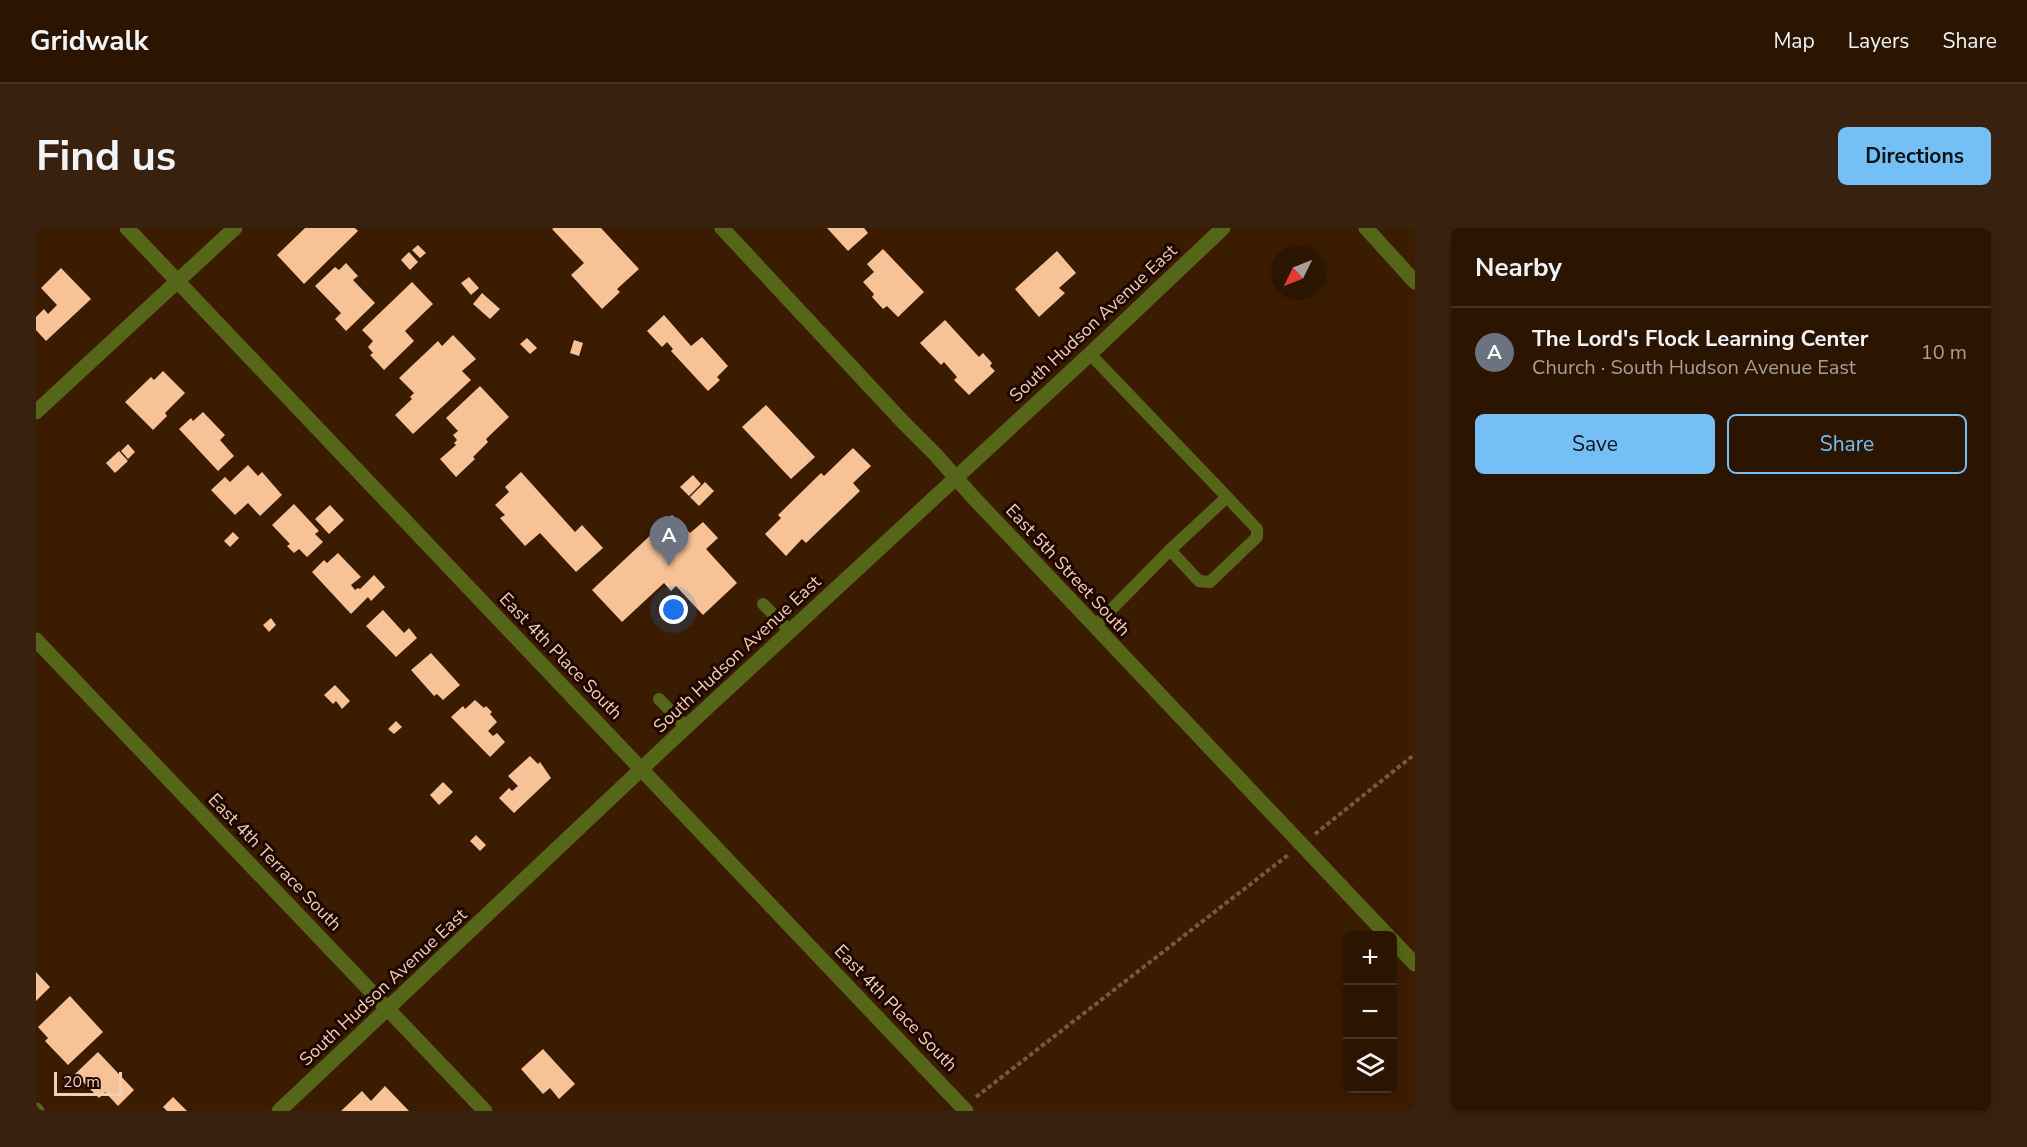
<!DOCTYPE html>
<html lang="en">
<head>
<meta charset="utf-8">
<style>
	:root { --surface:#2c1500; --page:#38220f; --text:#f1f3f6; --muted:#a69f99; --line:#483422; --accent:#74c0f6 }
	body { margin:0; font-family:"Nunito Sans",sans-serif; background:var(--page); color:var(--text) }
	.controls { position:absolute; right:18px; bottom:18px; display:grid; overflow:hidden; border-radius:9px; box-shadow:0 3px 9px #0003 }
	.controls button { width:54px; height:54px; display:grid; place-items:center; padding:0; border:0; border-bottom:2px solid var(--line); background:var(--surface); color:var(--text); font:30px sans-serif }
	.compass { position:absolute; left:1235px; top:18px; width:54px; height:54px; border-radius:50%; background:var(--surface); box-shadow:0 3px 9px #0003; rotate:227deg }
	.scale { position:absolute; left:18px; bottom:15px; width:68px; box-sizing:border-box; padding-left:6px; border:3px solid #f1cfb4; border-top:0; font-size:16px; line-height:21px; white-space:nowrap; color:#f1cfb4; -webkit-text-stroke:4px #1e0700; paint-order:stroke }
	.you { position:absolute; left:638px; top:382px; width:21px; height:21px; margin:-15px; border:4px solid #fff; border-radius:50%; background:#1a73e8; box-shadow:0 0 0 9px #1a73e833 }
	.badge { display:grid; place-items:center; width:39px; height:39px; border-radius:50%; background:var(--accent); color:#fff; font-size:20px; font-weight:700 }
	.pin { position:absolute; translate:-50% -50px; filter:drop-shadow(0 2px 3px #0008) }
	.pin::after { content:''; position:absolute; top:32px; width:21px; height:18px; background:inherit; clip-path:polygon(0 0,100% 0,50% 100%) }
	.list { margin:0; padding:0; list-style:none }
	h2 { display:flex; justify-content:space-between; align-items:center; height:78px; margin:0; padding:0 24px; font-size:26px }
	h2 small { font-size:20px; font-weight:400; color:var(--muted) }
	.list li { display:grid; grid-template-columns:39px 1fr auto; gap:18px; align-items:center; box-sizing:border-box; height:90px; padding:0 24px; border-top:2px solid var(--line) }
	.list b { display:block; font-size:22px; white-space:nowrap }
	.list p { margin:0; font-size:20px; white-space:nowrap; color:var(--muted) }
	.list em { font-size:20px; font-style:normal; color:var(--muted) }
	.actions { display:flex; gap:12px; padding:18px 24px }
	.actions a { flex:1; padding:14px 0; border:2px solid var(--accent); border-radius:9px; text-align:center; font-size:21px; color:var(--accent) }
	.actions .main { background:var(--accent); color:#111 }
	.icon { flex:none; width:33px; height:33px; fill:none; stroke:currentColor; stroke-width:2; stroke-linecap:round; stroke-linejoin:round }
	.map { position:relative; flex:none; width:1379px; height:883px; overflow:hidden; border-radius:9px }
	header { display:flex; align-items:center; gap:36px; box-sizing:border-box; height:84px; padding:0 30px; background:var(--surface); border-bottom:2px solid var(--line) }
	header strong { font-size:28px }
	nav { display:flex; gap:33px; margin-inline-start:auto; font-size:21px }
	.intro { display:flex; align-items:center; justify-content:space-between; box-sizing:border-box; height:144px; padding:0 36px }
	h1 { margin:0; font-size:42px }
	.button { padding:15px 27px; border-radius:9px; background:var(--accent); color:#111; font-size:21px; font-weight:700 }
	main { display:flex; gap:36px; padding:0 36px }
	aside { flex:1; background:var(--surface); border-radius:9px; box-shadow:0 3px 9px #0003 }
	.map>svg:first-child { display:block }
	.building { fill:#f8c297 }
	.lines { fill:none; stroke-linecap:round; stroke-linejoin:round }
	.path { stroke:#79593d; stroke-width:4; stroke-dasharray:4.5 3; stroke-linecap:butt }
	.service { stroke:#566618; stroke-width:12 }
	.minor { stroke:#566618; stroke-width:15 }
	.tertiary { stroke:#566618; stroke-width:15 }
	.labels { text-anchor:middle; stroke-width:6; stroke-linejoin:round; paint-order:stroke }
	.street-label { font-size:18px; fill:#f1cfb4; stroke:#1e0700 }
</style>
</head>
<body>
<header>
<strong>Gridwalk</strong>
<nav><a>Map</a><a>Layers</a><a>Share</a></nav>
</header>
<div class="intro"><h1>Find us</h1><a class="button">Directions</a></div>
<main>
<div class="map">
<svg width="1379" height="883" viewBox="0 0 1379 883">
	<rect width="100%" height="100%" fill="#3b1c00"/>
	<g class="building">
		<path d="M269,0H319L322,3L268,56L241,27Z"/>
		<path d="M518,0H565L603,41L581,61L584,64L566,81L535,47L548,35L516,1Z"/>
		<path d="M791,0H828L832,5L812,23Z"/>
		<path d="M382,17L390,25L384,30L376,22Z"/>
		<path d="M847,21L888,64L862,89L851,78L847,81L836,69L838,66L827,54L838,44L831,36Z"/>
		<path d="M1021,23L1040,45L1023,60L1029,65L1003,89L979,61Z"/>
		<path d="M373,24L382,34L374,42L365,32Z"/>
		<path d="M310,35L322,48L317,52L339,75L310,103L299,91L305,85L279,58L299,39L303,42Z"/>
		<path d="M25,40L55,71L10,113L0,102V89L8,81L12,86L21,77L5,60Z"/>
		<path d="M433,49L443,60L435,67L425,55Z"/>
		<path d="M376,54L397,76L369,103L378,113L348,142L334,127L337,125L332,119L337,113L326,102Z"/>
		<path d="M446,65L464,81L454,91L437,76Z"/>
		<path d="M628,87L655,118L666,109L692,138L681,149L684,152L672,163L635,123L637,121L631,114L626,119L611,103Z"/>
		<path d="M909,92L943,129L947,125L956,135L954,138L959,143L933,167L918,152L921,149L908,134L905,137L884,115Z"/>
		<path d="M417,107L440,131L426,143L435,152L377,206L359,187L376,171L374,169L378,165L363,150L402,113L406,118Z"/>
		<path d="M491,110L501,120L494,126L484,116Z"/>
		<path d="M538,112L547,115L543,128L534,125Z"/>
		<path d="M127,143L149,165L129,185L131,188L117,202L89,174L115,149L118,152Z"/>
		<path d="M444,158L473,189L450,211L452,214L437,229L439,231L420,249L404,231L420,217L418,215L421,212L417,207L422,203L410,190Z"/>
		<path d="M730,177L779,229L755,251L706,199Z"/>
		<path d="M167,184L189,207L184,212L198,228L182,243L143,201L155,190L157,193Z"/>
		<path d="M92,216L99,224L92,231L85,223Z"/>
		<path d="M817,220L835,238L817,255L824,263L770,315L766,311L750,328L729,306L745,290L742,287L785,245L788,248Z"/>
		<path d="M83,223L92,233L79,245L70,235Z"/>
		<path d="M212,237L222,248L226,244L246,267L224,288L212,275L199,287L175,262L189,249L194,254Z"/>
		<path d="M485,244L539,304L546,297L567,320L540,344L504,305L489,318L464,290L469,287L459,277L473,264L469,259Z"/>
		<path d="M657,247L665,256L653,268L644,259Z"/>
		<path d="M669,254L678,263L663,278L654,269Z"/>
		<path d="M258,276L283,303L279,306L287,314L271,329L263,321L258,325L251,318L254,316L236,297Z"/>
		<path d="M294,277L308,292L293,306L279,291Z"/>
		<path d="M636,287L654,305L667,294L682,310L670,321L701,355L667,387L640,358L635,363L628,355L586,394L556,362Z"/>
		<path d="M197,304L203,310L194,319L188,313Z"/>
		<path d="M302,325L325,349L315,357L319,362L322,360L324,361L338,347L349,359L335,373L332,369L315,386L276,344L288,332L291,335Z"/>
		<path d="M347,382L368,405L373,400L381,410L360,429L330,398Z"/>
		<path d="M235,390L240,397L233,404L227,397Z"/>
		<path d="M395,425L424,457L407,472L401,466L398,468L375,442Z"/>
		<path d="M299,457L314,473L306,481L300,473L297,476L288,467Z"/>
		<path d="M439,472L448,480L450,478L456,484L454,486L461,494L452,503L457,508L461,505L469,514L454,529L415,489L427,478L429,481Z"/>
		<path d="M360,493L366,499L358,506L352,501Z"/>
		<path d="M494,528L502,536L504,534L515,550L478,585L463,570L473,560L476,563L482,558L472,548Z"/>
		<path d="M407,554L417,564L403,577L394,567Z"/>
		<path d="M440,607L450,617L444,623L434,613Z"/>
		<path d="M0,744L14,759L0,773Z"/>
		<path d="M34,768L67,804L32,837L9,813L12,810L2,799Z"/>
		<path d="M507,821L539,856L523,871L514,860L507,866L485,841Z"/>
		<path d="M62,824L98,862L82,878L69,864L63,870L39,846Z"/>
		<path d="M349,858L373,883H305L326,863L335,873Z"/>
		<path d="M137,869L151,883H131L127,879Z"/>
	</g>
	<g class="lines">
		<g class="path">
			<path d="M1279,606L1379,526"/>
			<path d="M940,869L1252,627"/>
		</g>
		<g class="service">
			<path d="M1054,126L1191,269L1134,322L1059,398"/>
			<path d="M1134,322L1163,353L1174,354L1221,309V301L1191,269"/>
			<path d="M727,376L754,403"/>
			<path d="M623,471L650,499"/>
		</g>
		<g class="minor">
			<path d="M686,0L866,193L899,226L936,268L1352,708"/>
			<path d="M1330,0L1379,54"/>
			<path d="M0,184L199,0"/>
			<path d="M0,412L449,883"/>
			<path d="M1356,712L1379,736"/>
			<path d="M0,882L1,883"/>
			<path d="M243,883L635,513L1054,126L1187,0"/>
		</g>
		<path class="tertiary" d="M91,0L930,883"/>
	</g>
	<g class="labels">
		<g class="street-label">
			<text transform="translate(1057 95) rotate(-43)" y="6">South Hudson Avenue East</text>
			<text transform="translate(1032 342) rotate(47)" y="6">East 5th Street South</text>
			<text transform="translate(701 426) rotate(-43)" y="6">South Hudson Avenue East</text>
			<text transform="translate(525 428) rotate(46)" y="6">East 4th Place South</text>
			<text transform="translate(239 634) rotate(46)" y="6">East 4th Terrace South</text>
			<text transform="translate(347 759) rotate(-43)" y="6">South Hudson Avenue East</text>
			<text transform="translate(860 780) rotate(46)" y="6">East 4th Place South</text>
		</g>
	</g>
</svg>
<div class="controls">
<button>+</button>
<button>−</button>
<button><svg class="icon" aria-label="layers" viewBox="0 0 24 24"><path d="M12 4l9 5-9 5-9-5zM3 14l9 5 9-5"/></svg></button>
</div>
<svg class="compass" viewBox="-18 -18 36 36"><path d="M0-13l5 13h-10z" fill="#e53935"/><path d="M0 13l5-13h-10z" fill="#a69f99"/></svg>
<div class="scale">20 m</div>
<div class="you"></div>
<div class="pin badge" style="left:633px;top:338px;background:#6b7280">A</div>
</div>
<aside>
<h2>Nearby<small></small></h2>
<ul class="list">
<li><span class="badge" style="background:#6b7280">A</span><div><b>The Lord's Flock Learning Center</b><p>Church · South Hudson Avenue East</p></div><em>10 m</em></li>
</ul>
<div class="actions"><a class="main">Save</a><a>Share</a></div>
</aside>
</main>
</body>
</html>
